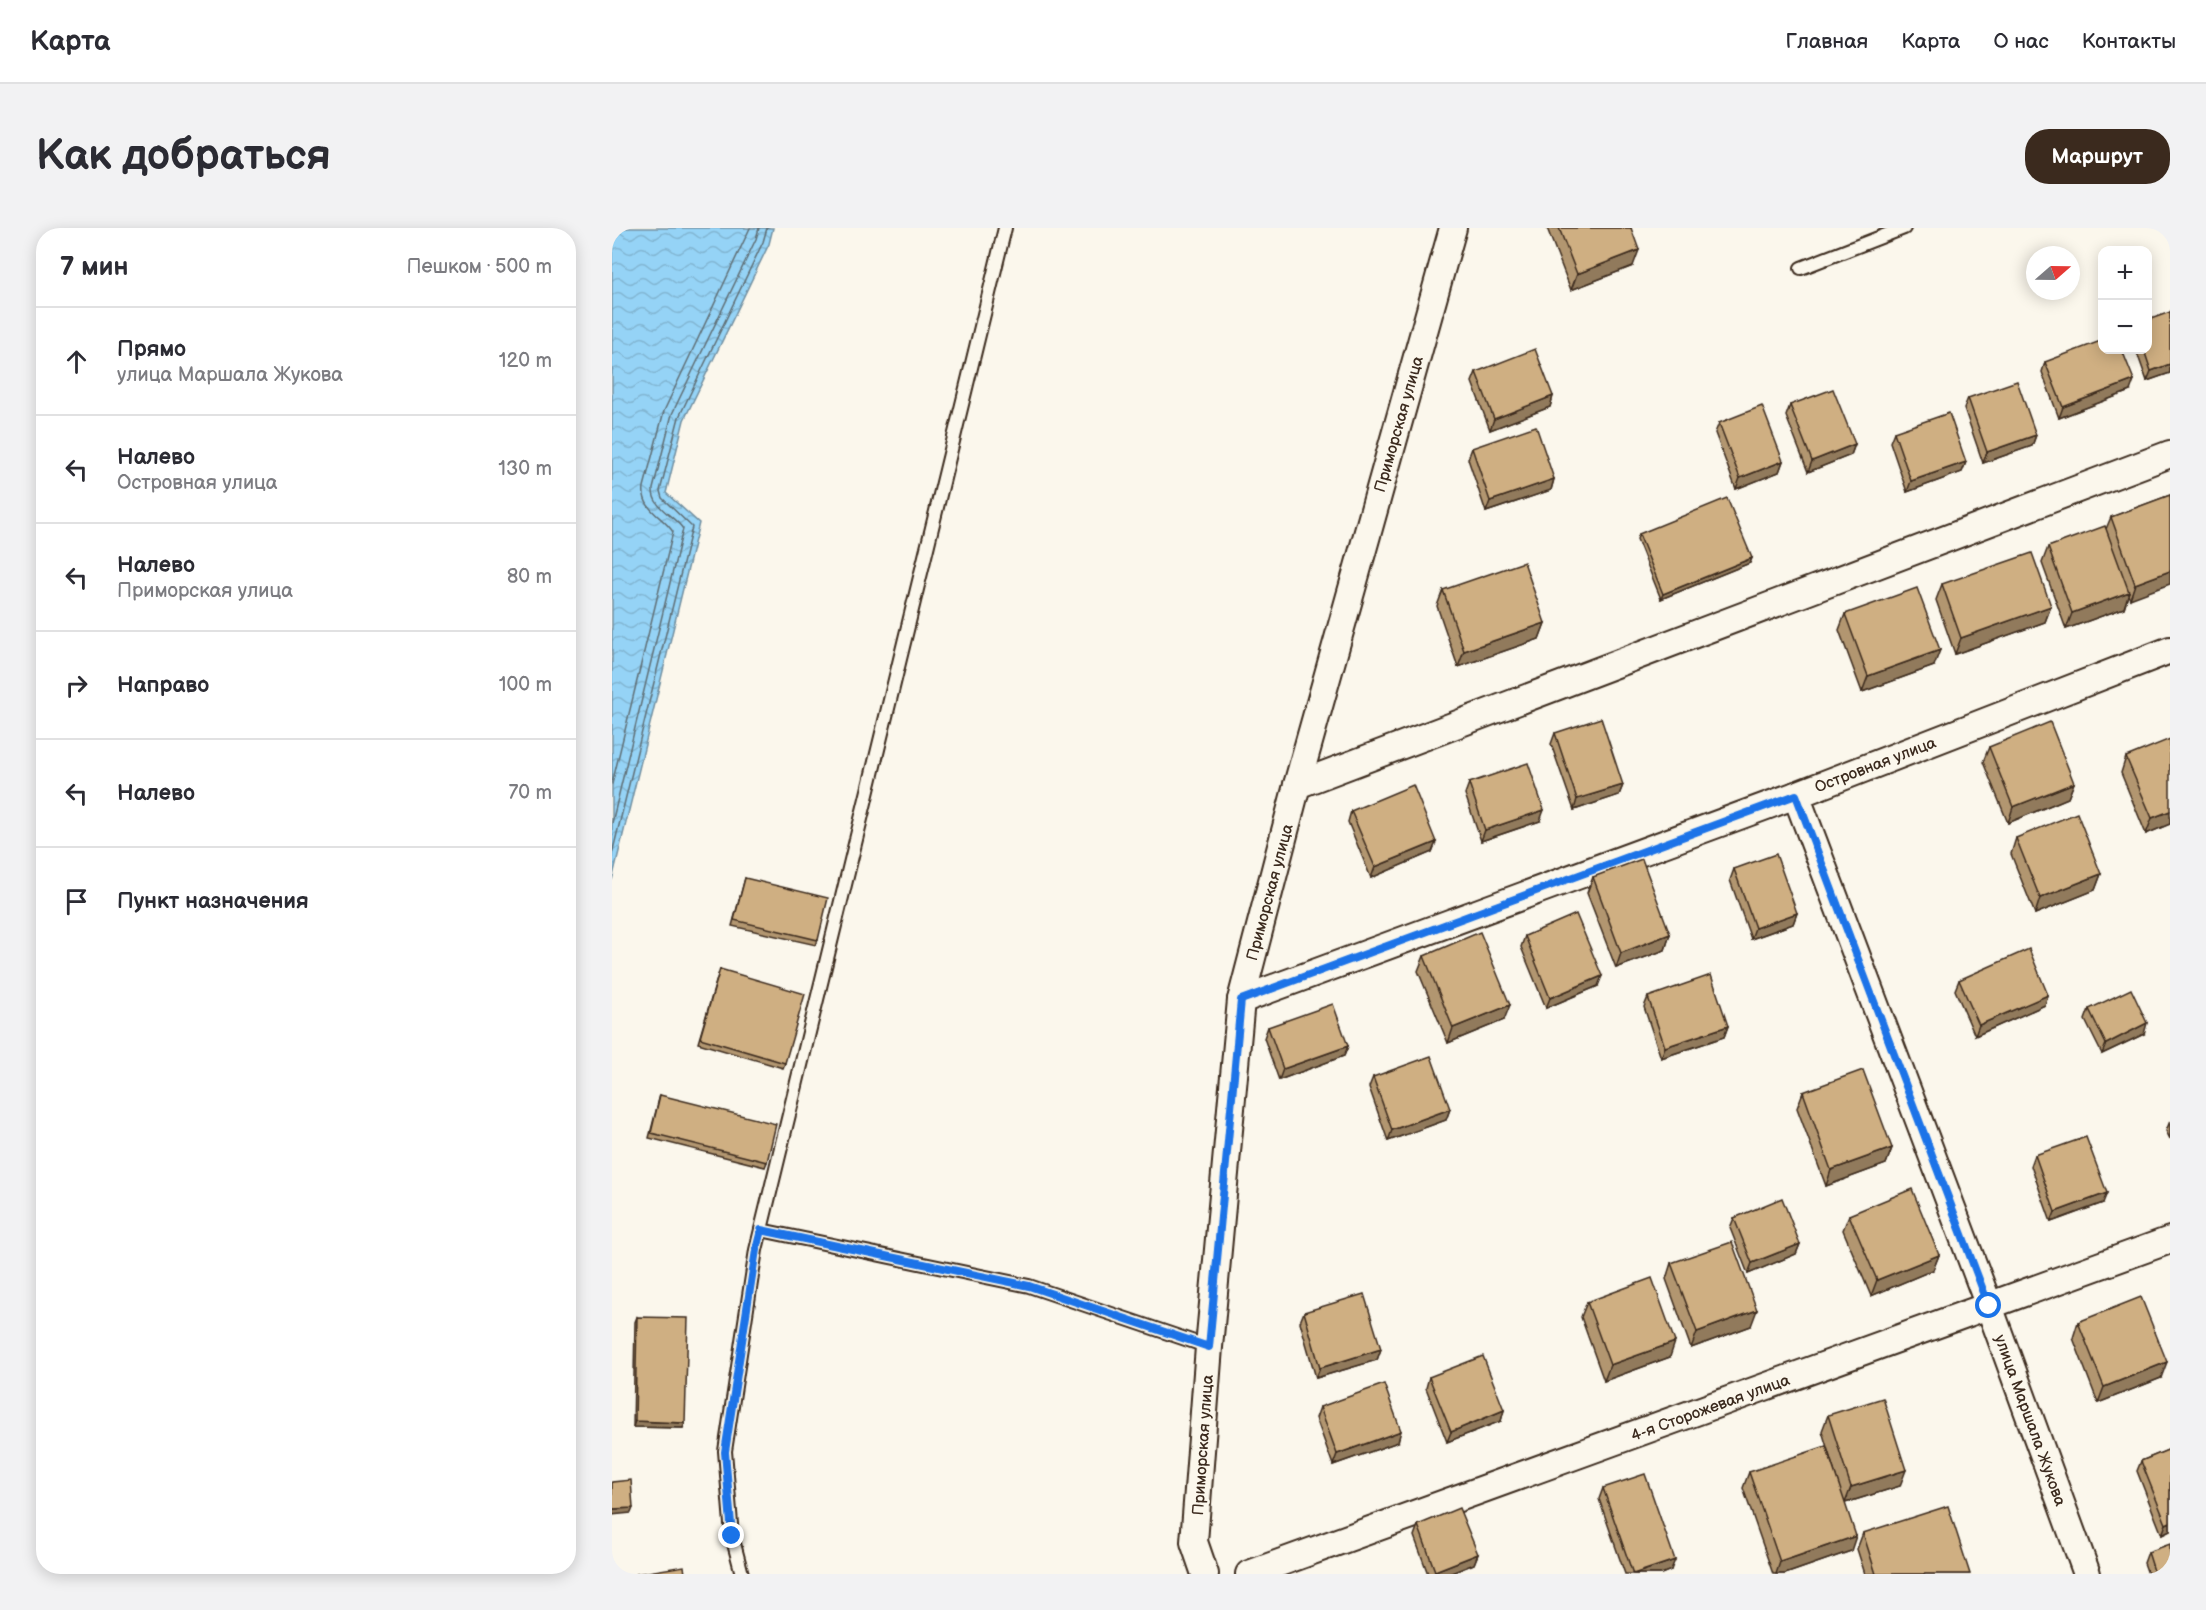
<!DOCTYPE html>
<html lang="ru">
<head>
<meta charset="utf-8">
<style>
	:root { --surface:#fff; --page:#f2f2f3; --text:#2b2b33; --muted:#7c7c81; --line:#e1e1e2; --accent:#3b2a1e }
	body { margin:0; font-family:"Balsamiq Sans",sans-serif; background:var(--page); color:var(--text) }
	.controls { position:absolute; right:18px; top:18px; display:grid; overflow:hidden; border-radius:12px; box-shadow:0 3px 15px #0003 }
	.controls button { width:54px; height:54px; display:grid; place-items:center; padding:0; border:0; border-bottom:2px solid var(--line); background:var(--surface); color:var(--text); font:30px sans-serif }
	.compass { position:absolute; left:1414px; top:18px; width:54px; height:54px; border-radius:50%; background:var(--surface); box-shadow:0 3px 15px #0003; rotate:70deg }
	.stop { position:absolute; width:18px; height:18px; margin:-14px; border:4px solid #1a73e8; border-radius:50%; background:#fff }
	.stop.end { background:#1a73e8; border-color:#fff; box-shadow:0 2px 6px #0008 }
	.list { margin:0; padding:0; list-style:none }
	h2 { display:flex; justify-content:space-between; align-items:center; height:78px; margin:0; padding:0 24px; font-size:26px }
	h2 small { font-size:20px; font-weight:400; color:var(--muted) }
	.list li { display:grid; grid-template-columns:39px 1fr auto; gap:18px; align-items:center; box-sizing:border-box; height:108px; padding:0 24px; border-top:2px solid var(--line) }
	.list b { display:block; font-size:22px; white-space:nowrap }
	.list p { margin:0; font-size:20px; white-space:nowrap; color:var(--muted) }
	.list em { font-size:20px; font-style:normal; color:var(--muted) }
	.icon { flex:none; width:33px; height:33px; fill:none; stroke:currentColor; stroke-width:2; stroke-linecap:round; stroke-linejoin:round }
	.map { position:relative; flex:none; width:1558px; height:1346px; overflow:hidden; border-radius:24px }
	header { display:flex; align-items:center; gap:36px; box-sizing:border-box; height:84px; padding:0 30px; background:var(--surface); border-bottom:2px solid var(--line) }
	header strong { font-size:28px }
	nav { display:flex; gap:33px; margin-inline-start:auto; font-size:21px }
	.intro { display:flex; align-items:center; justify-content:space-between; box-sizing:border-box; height:144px; padding:0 36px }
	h1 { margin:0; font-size:42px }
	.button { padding:15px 27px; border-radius:24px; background:var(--accent); color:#fff; font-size:21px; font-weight:700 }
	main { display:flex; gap:36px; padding:0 36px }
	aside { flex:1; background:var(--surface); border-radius:24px; box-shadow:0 3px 15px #0003 }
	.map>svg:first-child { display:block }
	.water { fill:url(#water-waves); stroke:#718fa0; stroke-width:1.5 }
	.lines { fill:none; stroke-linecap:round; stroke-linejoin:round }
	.shore { stroke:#5f6e74; stroke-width:1.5 }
	.service-casing { stroke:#3b2a1e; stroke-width:16 }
	.minor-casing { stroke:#3b2a1e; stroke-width:30 }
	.service { stroke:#fbf7ec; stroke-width:12 }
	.minor { stroke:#fbf7ec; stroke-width:26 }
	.wall { fill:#b29670; stroke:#3b2a1e; stroke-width:1.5 }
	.shaded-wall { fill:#917a5b; stroke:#3b2a1e; stroke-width:1.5 }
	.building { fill:#cfaf82; stroke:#3b2a1e; stroke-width:1.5 }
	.route { stroke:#1a73e8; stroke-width:8 }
	.labels { text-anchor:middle; stroke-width:5; stroke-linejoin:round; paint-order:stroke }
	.street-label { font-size:16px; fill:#3b2a1e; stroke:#fbf7ec }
</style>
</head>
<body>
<header>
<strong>Карта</strong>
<nav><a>Главная</a><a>Карта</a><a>О нас</a><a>Контакты</a></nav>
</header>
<div class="intro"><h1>Как добраться</h1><a class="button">Маршрут</a></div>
<main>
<aside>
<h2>7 мин<small>Пешком · 500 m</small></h2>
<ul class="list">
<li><svg class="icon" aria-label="ahead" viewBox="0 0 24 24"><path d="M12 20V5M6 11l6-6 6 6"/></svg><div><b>Прямо</b><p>улица Маршала Жукова</p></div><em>120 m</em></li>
<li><svg class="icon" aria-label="left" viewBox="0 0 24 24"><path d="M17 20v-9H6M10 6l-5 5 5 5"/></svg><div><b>Налево</b><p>Островная улица</p></div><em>130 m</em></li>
<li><svg class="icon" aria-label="left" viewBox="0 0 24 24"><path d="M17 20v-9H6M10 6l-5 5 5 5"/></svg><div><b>Налево</b><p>Приморская улица</p></div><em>80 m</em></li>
<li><svg class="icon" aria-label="right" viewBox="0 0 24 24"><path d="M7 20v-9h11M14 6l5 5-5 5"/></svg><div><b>Направо</b></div><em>100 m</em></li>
<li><svg class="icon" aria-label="left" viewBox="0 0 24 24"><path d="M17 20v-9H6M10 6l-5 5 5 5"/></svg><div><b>Налево</b></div><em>70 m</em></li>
<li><svg class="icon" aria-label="arrive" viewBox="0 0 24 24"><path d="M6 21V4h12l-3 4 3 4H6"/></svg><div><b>Пункт назначения</b></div></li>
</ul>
</aside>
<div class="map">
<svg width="1558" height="1346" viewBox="0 0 1558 1346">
	<defs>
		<pattern id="water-waves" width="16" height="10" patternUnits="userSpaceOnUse" patternTransform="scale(1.5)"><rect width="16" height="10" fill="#95d3f6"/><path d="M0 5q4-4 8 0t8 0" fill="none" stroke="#81b5d2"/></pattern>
	</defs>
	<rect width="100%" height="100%" fill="#fbf7ec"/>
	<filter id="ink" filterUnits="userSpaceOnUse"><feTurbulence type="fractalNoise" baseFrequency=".0167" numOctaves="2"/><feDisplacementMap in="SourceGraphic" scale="12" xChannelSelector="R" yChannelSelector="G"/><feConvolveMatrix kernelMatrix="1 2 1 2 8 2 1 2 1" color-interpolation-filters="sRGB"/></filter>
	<g filter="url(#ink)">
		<path class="water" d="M0,0H161L157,16L72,192L54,265L87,295L0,652Z"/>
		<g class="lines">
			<g class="shore">
				<path d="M0,556L61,304C51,288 29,282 32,259L52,183L138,0"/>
				<path d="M0,595L71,301C63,288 40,280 41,261L60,186L144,11L147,0"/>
				<path d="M0,626L80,299L50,270L48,263L67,189L151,14L155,0"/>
			</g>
			<g class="service-casing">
				<g id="service">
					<path d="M1189,40L1292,0"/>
					<path d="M149,1002L417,1058L597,1119"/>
					<path d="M130,1346L120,1308L113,1223L144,1022L393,0"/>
				</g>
			</g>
			<g class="minor-casing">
				<g id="minor">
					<path d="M685,557L1558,226"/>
					<path d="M1184,567L1377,1078L1475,1346"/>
					<path d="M629,772L1184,567L1558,422"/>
					<path d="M593,1346L582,1314L597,1119L629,772L685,557L841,0"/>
					<path d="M637,1346L1558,1012"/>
				</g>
			</g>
			<use href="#service" class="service"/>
			<use href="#minor" class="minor"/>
		</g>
		<g class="wall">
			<path d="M935,0H1019L1021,38L959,62Z"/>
			<path d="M1558,84V145L1535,153L1524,122H1536Z"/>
			<path d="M1433,134L1518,163L1447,190L1430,144Z"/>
			<path d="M864,144L941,168L938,179L878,202L860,154Z"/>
			<path d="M1356,170L1424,207L1420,218L1371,235L1352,180Z"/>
			<path d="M1178,177L1243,216L1239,227L1196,244L1174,188Z"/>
			<path d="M1107,195L1171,233L1167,244L1124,261L1103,205Z"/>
			<path d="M1282,204L1354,234L1350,244L1295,264L1278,214Z"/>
			<path d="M860,220L942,251L939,262L874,284L856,231Z"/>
			<path d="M1558,267L1518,371L1516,367L1512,380L1454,401L1430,335L1436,319L1494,301L1499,289Z"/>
			<path d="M1027,306L1140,330L1138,335L1049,371L1025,311Z"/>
			<path d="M1330,356L1439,378L1433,394L1343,426L1324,372Z"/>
			<path d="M831,362L933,395L927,411L846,439L825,378Z"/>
			<path d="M1233,386L1322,438L1250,464L1227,402Z"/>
			<path d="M943,505L1011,557L1007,567L962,582L939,516Z"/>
			<path d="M1377,519L1462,555L1456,570L1396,595L1371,534Z"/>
			<path d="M1514,529L1558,596L1534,606L1509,545Z"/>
			<path d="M857,555L928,593L869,613L853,566Z"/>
			<path d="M739,583L824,614L820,624L759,650L736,594Z"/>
			<path d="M1404,610L1489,646L1483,662L1423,686L1399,626Z"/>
			<path d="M1122,641L1185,685L1181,696L1139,711L1118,652Z"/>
			<path d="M981,649L1058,706L1053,722L1004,740L975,665Z"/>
			<path d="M133,650L206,712L204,717L120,698Z"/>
			<path d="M913,708L986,758L934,780L909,719Z"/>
			<path d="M812,728L892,792L836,815L806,743Z"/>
			<path d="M106,747L173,835L171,840L86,815Z"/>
			<path d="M1347,752L1436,767L1433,777L1363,808L1343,762Z"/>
			<path d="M1036,769L1116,798L1112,809L1049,830L1032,779Z"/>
			<path d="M1477,781L1532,806L1490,826L1473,792Z"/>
			<path d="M656,799L736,818L732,828L667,852L652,810Z"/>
			<path d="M761,849L838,881L834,892L776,913L757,859Z"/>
			<path d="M1191,864L1280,920L1274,936L1214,958L1185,880Z"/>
			<path d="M48,867L155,934L153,939L37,910Z"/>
			<path d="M1558,893V911L1554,903Z"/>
			<path d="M1423,927L1491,975L1439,994L1419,938Z"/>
			<path d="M1237,987L1327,1027L1321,1042L1259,1068L1231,1002Z"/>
			<path d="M1122,990L1188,1016L1184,1026L1136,1046L1118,1000Z"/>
			<path d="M1059,1035L1139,1098L1079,1120L1054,1051Z"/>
			<path d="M975,1074L1058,1129L992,1153L969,1089Z"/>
			<path d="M692,1084L769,1121L765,1132L704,1150L688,1094Z"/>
			<path d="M25,1089L73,1195L71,1200L21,1199L23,1094Z"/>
			<path d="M1466,1094L1549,1150L1486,1175L1461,1110Z"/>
			<path d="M817,1149L892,1182L889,1193L835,1214L814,1160Z"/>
			<path d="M708,1179L786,1214L721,1237L704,1190Z"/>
			<path d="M1216,1187L1288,1258L1233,1275L1239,1323L1173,1346H1161L1131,1260L1137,1244L1227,1258L1210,1203Z"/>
			<path d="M1558,1221V1303L1550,1307L1525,1243L1529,1233Z"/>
			<path d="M991,1260L1059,1342L1049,1346H1013L987,1271Z"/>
			<path d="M806,1297L866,1326L862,1336L837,1346H816L802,1308Z"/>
			<path d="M1251,1305L1358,1346H1253L1245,1321Z"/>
			<path d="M1536,1324L1558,1346H1536L1532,1335Z"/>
		</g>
		<g class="shaded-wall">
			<path d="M1027,22L1021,38L959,62L965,46Z"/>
			<path d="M1558,136V145L1535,153L1539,143Z"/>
			<path d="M1522,152L1518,163L1447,190L1451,179Z"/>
			<path d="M941,168L938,179L878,202L882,191Z"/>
			<path d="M1424,207L1420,218L1371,235L1375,224Z"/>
			<path d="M1243,216L1239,227L1196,244L1200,233Z"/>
			<path d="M1171,233L1167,244L1124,261L1128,250Z"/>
			<path d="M1354,234L1350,244L1295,264L1299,253Z"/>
			<path d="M942,251L939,262L874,284L878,273Z"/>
			<path d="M1140,330L1138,335L1049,371L1051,366Z"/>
			<path d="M1558,343V356L1518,371L1523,356Z"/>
			<path d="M1517,364L1512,380L1454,401L1460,385Z"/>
			<path d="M1439,378L1433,394L1343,426L1349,410Z"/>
			<path d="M933,395L927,411L846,439L852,423Z"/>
			<path d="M1328,422L1322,438L1250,464L1256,448Z"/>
			<path d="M1462,555L1456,570L1396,595L1401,579Z"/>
			<path d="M1011,557L1007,567L962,582L965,571Z"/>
			<path d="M932,582L928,593L869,613L873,602Z"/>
			<path d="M1558,583V596L1534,606L1540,590Z"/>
			<path d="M824,614L820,624L759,650L763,639Z"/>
			<path d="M1489,646L1483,662L1423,686L1428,670Z"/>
			<path d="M1185,685L1181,696L1139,711L1143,700Z"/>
			<path d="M1058,706L1053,722L1004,740L1009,725Z"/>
			<path d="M990,748L986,758L934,780L938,770Z"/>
			<path d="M1436,767L1433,777L1363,808L1367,797Z"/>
			<path d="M898,777L892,792L836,815L841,800Z"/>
			<path d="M1535,795L1532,806L1490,826L1494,816Z"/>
			<path d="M1116,798L1112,809L1049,830L1053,819Z"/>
			<path d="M736,818L732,828L667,852L671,841Z"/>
			<path d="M838,881L834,892L776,913L780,902Z"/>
			<path d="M1280,920L1274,936L1214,958L1219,942Z"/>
			<path d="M1495,965L1491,975L1439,994L1443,984Z"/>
			<path d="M1188,1016L1184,1026L1136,1046L1140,1035Z"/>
			<path d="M1327,1027L1321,1042L1259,1068L1265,1052Z"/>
			<path d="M1145,1082L1139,1098L1079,1120L1085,1104Z"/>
			<path d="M1063,1114L1058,1129L992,1153L998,1137Z"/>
			<path d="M769,1121L765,1132L704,1150L708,1140Z"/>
			<path d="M1555,1134L1549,1150L1486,1175L1492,1159Z"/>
			<path d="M892,1182L889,1193L835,1214L839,1204Z"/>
			<path d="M23,1193L73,1195L71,1200L21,1199Z"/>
			<path d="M789,1203L786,1214L721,1237L725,1226Z"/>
			<path d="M1294,1242L1288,1258L1233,1275L1239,1259Z"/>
			<path d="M21,1280L19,1285L0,1287V1281Z"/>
			<path d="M1558,1294V1303L1550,1307L1554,1296Z"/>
			<path d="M1244,1308L1239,1323L1173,1346H1164L1168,1334Z"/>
			<path d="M866,1326L862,1336L837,1346H822L823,1343Z"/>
			<path d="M1063,1332L1059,1342L1049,1346H1022Z"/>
		</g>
		<g class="building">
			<path d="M947,0H1019L1027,22L965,46Z"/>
			<path d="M1558,84V136L1539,143L1532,122H1536V92Z"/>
			<path d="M1491,112V122H1510L1522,152L1451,179L1433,134Z"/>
			<path d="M923,121L941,168L882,191L864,144Z"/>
			<path d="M1405,153L1424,207L1375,224L1356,170Z"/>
			<path d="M1221,161L1243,216L1200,233L1178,177Z"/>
			<path d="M1150,178L1171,233L1128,250L1107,195Z"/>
			<path d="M1337,185L1354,234L1299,253L1282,204Z"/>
			<path d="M924,198L942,251L878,273L860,220Z"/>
			<path d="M1558,267V343L1523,356L1499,289Z"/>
			<path d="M1115,270L1140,330L1051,366L1027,306Z"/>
			<path d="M1493,298L1517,364L1460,385L1436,319Z"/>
			<path d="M1420,325L1439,378L1349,410L1330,356Z"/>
			<path d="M912,334L933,395L852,423L831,362Z"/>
			<path d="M1305,360L1328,422L1256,448L1233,386Z"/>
			<path d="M989,490L1011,557L965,571L943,505Z"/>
			<path d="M1438,494L1462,555L1401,579L1377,519Z"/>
			<path d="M1558,511V583L1540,590L1514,529Z"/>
			<path d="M916,535L932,582L873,602L857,555Z"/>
			<path d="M801,557L824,614L763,639L739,583Z"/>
			<path d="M1465,585L1489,646L1428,670L1404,610Z"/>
			<path d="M1164,626L1185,685L1143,700L1122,641Z"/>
			<path d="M1030,631L1058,706L1009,725L981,649Z"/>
			<path d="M133,650L216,670L206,712L122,692Z"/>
			<path d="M964,686L990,748L938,770L913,708Z"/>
			<path d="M868,704L898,777L841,800L812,728Z"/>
			<path d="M1417,721L1436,767L1367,797L1347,752Z"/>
			<path d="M108,741L193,766L173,835L88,810Z"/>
			<path d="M1099,747L1116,798L1053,819L1036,769Z"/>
			<path d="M1519,761L1535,795L1494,816L1477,781Z"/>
			<path d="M721,776L736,818L671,841L656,799Z"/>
			<path d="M819,828L838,881L780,902L761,849Z"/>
			<path d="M1251,842L1280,920L1219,942L1191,864Z"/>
			<path d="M48,867L164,896L155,934L39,905Z"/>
			<path d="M1474,909L1495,965L1443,984L1423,927Z"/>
			<path d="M1300,961L1327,1027L1265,1052L1237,987Z"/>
			<path d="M1170,970L1188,1016L1140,1035L1122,990Z"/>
			<path d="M1120,1014L1145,1082L1085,1104L1059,1035Z"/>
			<path d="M1040,1050L1063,1114L998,1137L975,1074Z"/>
			<path d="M752,1066L769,1121L708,1140L692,1084Z"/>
			<path d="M1529,1069L1555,1134L1492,1159L1466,1094Z"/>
			<path d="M25,1089L76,1090L73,1195L23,1193Z"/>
			<path d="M871,1128L892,1182L839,1204L817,1149Z"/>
			<path d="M772,1156L789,1203L725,1226L708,1179Z"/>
			<path d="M1271,1170L1294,1242L1239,1259L1216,1187Z"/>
			<path d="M1214,1218L1244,1308L1168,1334L1137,1244Z"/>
			<path d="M1558,1221V1294L1554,1296L1529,1233Z"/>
			<path d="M1033,1246L1063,1332L1021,1346L991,1260Z"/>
			<path d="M19,1252L21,1280L0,1281V1254Z"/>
			<path d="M1336,1278L1358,1346H1264L1251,1305Z"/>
			<path d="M847,1280L866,1326L823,1343L806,1297Z"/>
			<path d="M1558,1316V1346H1543L1536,1324Z"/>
			<path d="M72,1338L73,1346H24Z"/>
		</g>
	</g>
	<g class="lines" filter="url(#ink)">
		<path class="route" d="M120,1308L113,1224L144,1022L149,1002L417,1058L597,1119L629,772L1184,567L1377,1078"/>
	</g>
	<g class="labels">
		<g class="street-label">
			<text transform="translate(786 196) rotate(-74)" y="6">Приморская улица</text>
			<text transform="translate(1263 536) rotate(-21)" y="6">Островная улица</text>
			<text transform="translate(657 664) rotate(-75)" y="6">Приморская улица</text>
			<text transform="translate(1098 1179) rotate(-20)" y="6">4-я Сторожевая улица</text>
			<text transform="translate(1419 1192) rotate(70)" y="6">улица Маршала Жукова</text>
			<text transform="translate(590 1217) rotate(-86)" y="6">Приморская улица</text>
		</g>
	</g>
</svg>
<div class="controls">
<button>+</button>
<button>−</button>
</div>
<svg class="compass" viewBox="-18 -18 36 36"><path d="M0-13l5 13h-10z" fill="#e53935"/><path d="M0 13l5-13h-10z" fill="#7c7c81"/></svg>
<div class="stop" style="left:1377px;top:1078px"></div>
<div class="stop end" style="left:120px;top:1308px"></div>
</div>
</main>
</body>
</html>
